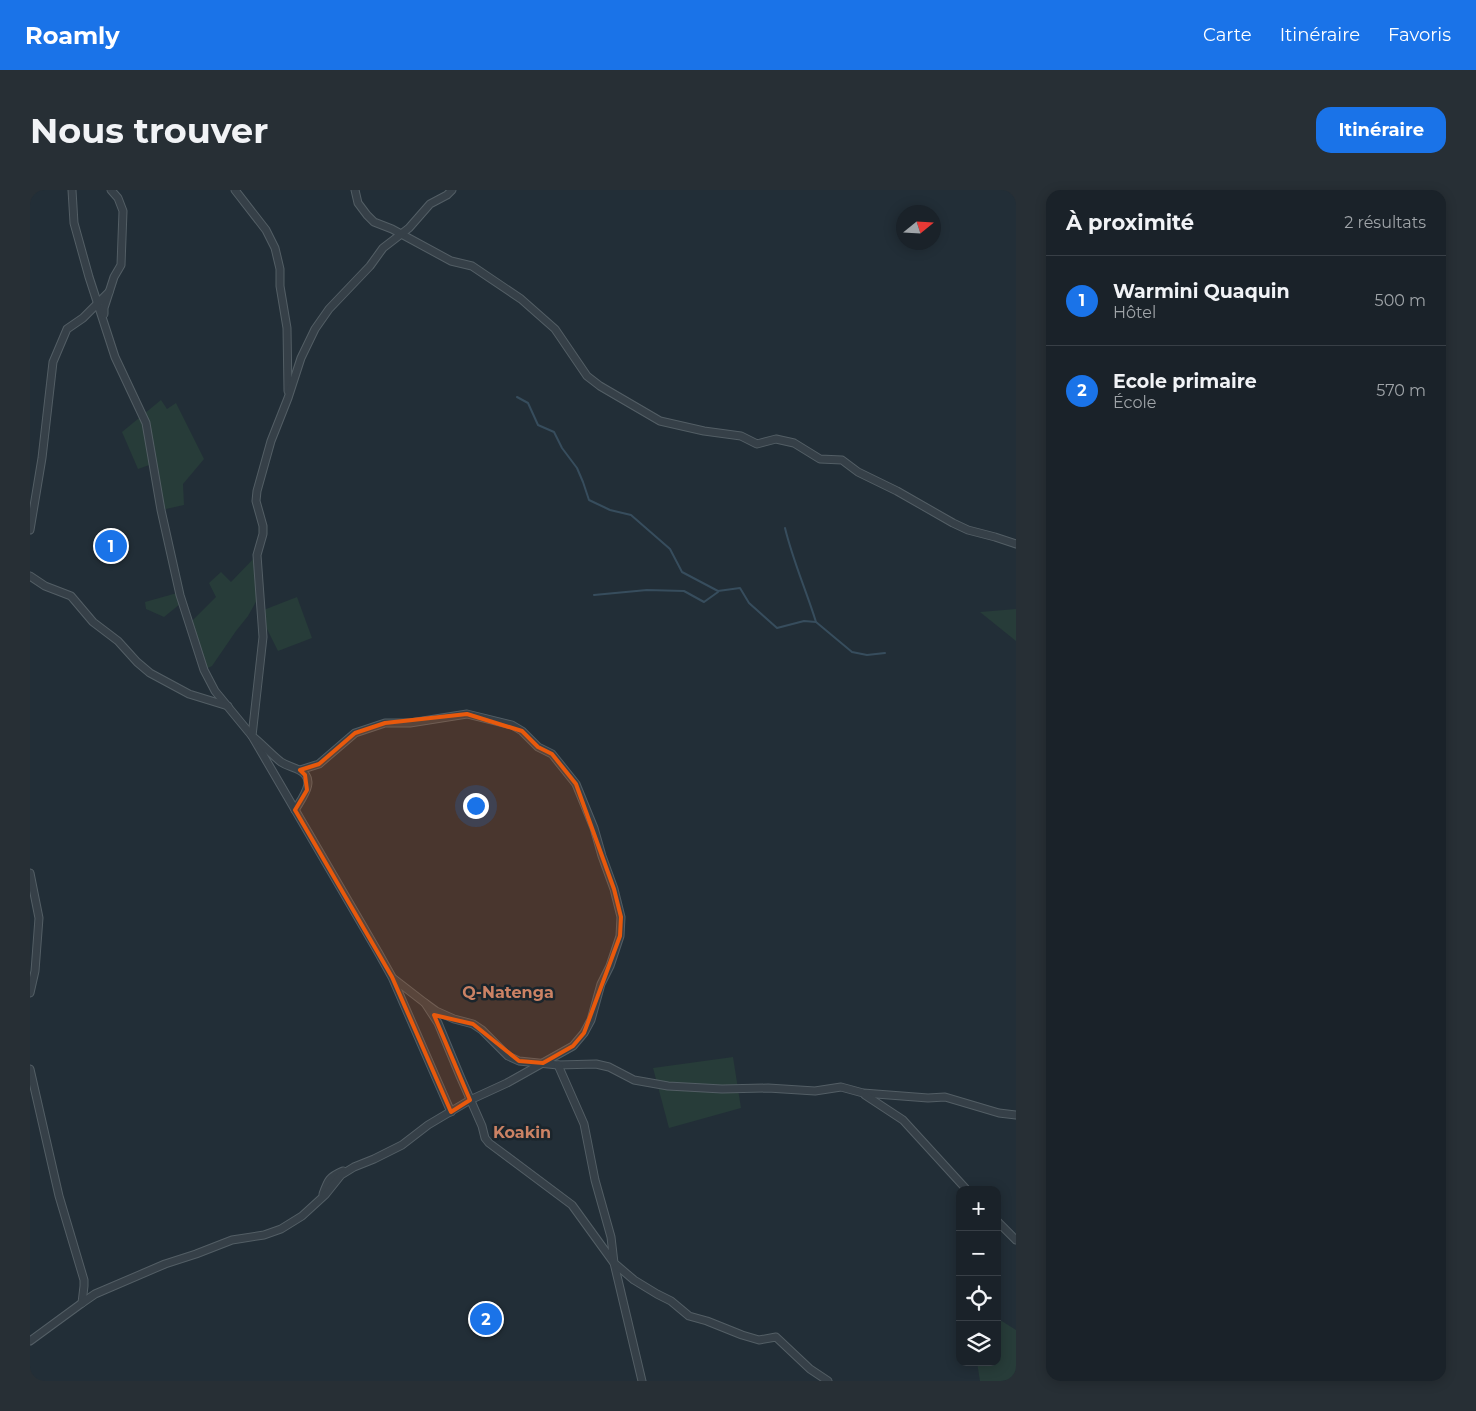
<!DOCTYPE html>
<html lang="fr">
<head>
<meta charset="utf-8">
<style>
	:root { --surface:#1a2229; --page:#272f35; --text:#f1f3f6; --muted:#9fa4a8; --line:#383f46; --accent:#1a73e8 }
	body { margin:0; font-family:Montserrat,sans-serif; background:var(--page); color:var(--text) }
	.controls { position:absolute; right:15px; bottom:15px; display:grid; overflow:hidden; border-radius:10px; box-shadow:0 2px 12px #0003 }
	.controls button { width:45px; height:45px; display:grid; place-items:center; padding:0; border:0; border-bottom:1px solid var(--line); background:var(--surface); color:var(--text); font:25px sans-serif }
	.compass { position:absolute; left:866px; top:15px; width:45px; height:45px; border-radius:50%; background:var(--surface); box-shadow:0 2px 12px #0003; rotate:72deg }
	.you { position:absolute; left:445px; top:615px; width:18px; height:18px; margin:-12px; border:4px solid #fff; border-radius:50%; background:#1a73e8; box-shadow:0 0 0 8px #1a73e833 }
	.badge { display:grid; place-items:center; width:32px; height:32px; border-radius:50%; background:var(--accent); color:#fff; font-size:16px; font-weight:700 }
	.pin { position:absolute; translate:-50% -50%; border:2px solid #fff; box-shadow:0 1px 5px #0006 }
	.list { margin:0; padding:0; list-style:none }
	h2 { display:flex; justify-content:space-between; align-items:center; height:65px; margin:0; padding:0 20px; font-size:21px }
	h2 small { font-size:16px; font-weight:400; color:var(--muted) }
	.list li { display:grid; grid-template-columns:32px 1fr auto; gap:15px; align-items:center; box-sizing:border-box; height:90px; padding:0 20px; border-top:1px solid var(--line) }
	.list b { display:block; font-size:19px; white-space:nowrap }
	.list p { margin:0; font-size:16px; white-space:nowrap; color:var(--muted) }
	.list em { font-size:16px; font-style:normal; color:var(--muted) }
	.icon { flex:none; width:28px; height:28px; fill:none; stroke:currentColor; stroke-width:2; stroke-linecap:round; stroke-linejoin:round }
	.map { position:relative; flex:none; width:986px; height:1191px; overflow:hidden; border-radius:15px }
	header { display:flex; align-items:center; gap:30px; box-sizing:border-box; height:70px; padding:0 25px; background:var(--accent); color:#fff }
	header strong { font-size:24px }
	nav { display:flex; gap:28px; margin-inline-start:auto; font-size:18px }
	.intro { display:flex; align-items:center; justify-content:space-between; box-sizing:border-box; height:120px; padding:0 30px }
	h1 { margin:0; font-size:35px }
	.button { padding:12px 22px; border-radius:15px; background:var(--accent); color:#fff; font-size:18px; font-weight:700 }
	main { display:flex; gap:30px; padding:0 30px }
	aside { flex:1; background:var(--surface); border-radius:15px; box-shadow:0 2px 12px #0003 }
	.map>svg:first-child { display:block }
	.green { fill:#273c39 }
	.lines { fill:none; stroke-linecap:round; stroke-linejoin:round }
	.stream { stroke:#374d5d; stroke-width:2 }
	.street-casing { stroke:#535e65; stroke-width:9 }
	.street { stroke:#364048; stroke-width:7 }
	.marked { fill:#e8590c; fill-opacity:0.2; stroke:#e8590c; stroke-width:4; stroke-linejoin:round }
	.labels { text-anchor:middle; stroke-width:5; stroke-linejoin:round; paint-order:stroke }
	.quarter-label { font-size:16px; font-weight:bold; fill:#cb8264; stroke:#1b252c }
</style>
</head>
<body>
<header>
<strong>Roamly</strong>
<nav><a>Carte</a><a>Itinéraire</a><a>Favoris</a></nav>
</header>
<div class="intro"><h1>Nous trouver</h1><a class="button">Itinéraire</a></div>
<main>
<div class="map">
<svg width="986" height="1191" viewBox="0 0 986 1191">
	<rect width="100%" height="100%" fill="#222e37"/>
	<g class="green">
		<path d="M131,210L137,219L146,213L174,269L153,294L154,315L131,320L122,274L108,279L92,242Z"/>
		<path d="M227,365V410L218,426L206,441L182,476L174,480L159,434L186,407L179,393L191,382L201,392Z"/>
		<path d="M147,403L150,414L134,427L116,419L115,412Z"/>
		<path d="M267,407L282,448L248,461L232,429L231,421Z"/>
		<path d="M986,419V451L950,422Z"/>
		<path d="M703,867L711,918L639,938L623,878Z"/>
		<path d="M967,1128L986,1140V1191H950L947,1172H967Z"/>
	</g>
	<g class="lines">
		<g class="stream">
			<path d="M487,207L498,213L508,235L524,242L532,258L547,278L553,292L559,310L580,320L601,325L640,359L652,382L688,401L710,398L719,413L747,438L774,431L786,432L822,462L837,465L855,463"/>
			<path d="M755,338C763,371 776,400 786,432"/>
			<path d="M564,405L617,400L654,401L674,412L688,402"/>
		</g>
		<g class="street-casing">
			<g id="street">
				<path d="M42,0L44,33L59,87L85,167L116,233L131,320L150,405L174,480L185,501L222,546L348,762L362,787L421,922"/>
				<path d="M205,0L236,40L245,58L250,79V96L257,138L258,201"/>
				<path d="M325,0L328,13L337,25L344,32L362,39L421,71L442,76L491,109L525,139L557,186L570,196L630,231L674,241L711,246L727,254L746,249L764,253L790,269L812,270L828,282L867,301L923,333L938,340L965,347L986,354"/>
				<path d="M74,124V118L84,87L91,75L93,21L88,8L81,0"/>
				<path d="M0,340L12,268L23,172L37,139L53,128L79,102"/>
				<path d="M0,386L15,396L41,406L63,432L88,451L107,472L120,483L159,504L198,516"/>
				<path d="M265,620C272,608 288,589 269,580C263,577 257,576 251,572C241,564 232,554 222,546L233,447L227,365L233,344V336L226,311L227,301L241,251L258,208L271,168L285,139L299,119L340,76L353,58L379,38L400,14L417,5L422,0"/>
				<path d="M0,683L9,728L5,781L0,803"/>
				<path d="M364,789L395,813L408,833L430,886L452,936L455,948L459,953L542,1015L584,1073L612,1191"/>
				<path d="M395,813L406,821L424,829L443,834L452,840L478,866L489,871L528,875L566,874L579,877L604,890L638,896L692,899L738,898L785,901L811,897L833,903L898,908L915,907L969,923L986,925"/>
				<path d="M528,875L554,934L565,990L581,1047L584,1073L604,1090L627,1104L641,1111L659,1126L677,1131L712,1145L729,1150L746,1147L780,1179L798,1191"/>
				<path d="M0,879L29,1006L54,1090V1096L52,1113"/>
				<path d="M835,905L873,930L937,1000"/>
				<path d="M293,1004C298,990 299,987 313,981"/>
				<path d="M967,1031L986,1050"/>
				<path d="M0,1151L52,1113L65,1104L135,1074L166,1064L202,1050L234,1045L251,1039L272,1026L295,1005L311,985L324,977L344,969L372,955L398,935L440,910L477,893L543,856L554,843L561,830L571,794L580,776L590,746L591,727L584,699L572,666L564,638L546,594L522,564L508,557L492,541L482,535L437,524L380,533H355L325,543L289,574L270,580"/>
			</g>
		</g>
		<use href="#street" class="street"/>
	</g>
	<path class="marked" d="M437,524L492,541L508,557L522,564L546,594L584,699L591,727L590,746L554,843L543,856L513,873L489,871L443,834L404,825L440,910L421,922L362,787L265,620L277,600L275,585L270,580L289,574L325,543L355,533Z"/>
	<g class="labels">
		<g class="quarter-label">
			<text x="478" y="808">Q-Natenga</text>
			<text x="492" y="948">Koakin</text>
		</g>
	</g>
</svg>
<div class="controls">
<button>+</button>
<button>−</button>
<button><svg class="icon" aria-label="locate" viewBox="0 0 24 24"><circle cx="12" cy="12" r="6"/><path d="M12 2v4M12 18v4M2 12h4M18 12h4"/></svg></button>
<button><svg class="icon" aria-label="layers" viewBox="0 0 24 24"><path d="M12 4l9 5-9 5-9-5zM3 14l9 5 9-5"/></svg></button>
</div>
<svg class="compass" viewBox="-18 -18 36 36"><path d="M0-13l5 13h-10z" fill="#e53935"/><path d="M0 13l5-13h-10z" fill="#9fa4a8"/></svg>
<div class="you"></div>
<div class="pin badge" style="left:81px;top:356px">1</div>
<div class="pin badge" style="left:456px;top:1129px">2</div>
</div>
<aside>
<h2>À proximité<small>2 résultats</small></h2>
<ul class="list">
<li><span class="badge">1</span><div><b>Warmini Quaquin</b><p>Hôtel</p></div><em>500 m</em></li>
<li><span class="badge">2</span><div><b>Ecole primaire</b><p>École</p></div><em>570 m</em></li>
</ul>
</aside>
</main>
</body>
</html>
